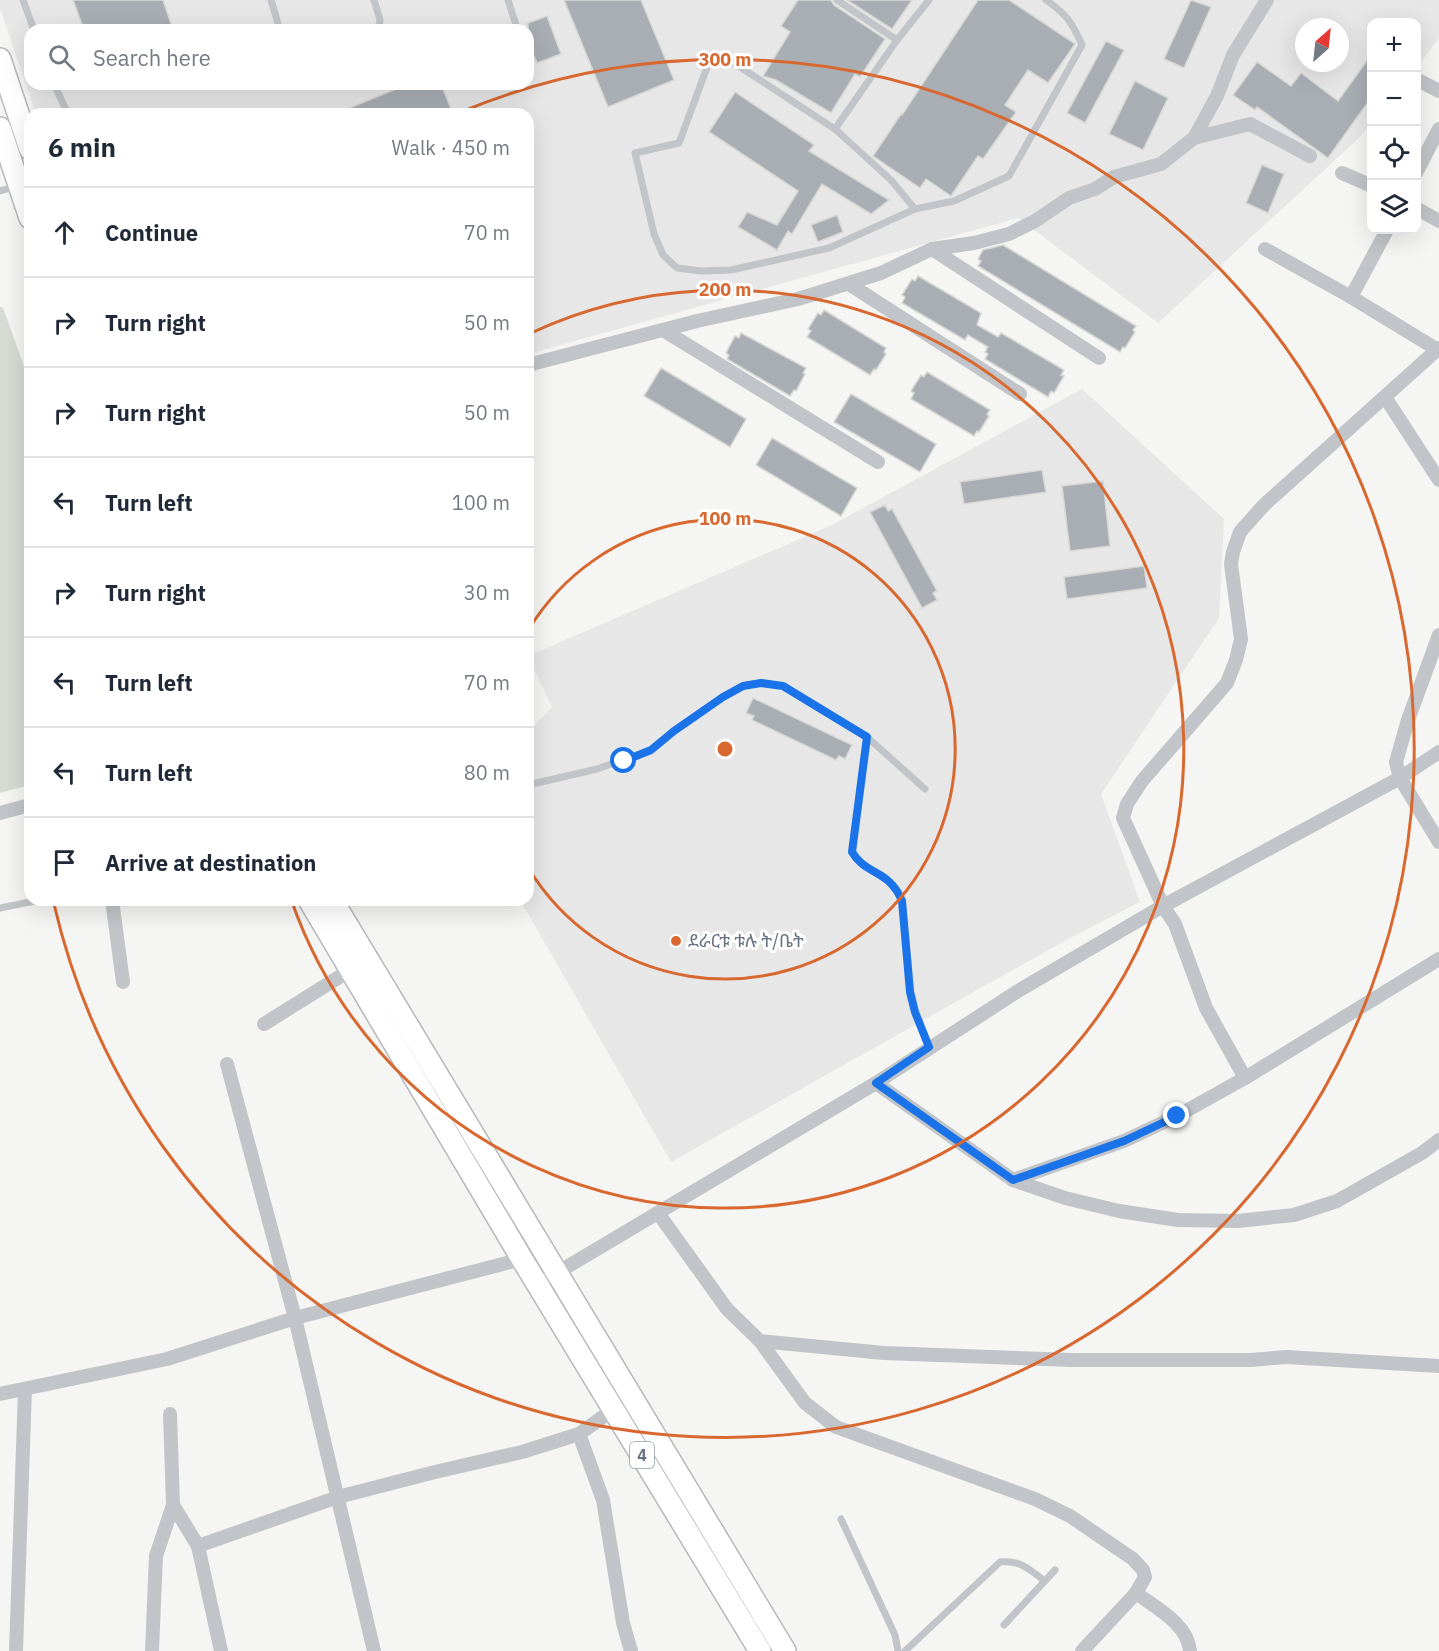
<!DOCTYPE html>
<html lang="en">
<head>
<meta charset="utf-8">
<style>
	:root { --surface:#fff; --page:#f2f2f3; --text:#1f2937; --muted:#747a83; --line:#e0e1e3 }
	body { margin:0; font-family:"IBM Plex Sans","Noto Sans Ethiopic",sans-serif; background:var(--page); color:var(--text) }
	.controls { position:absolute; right:18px; top:18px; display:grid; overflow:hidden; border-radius:12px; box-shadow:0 6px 24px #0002 }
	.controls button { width:54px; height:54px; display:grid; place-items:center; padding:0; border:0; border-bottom:2px solid var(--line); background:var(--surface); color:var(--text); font:30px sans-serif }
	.compass { position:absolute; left:1295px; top:18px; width:54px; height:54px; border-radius:50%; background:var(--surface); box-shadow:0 6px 24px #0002; rotate:27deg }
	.stop { position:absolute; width:18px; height:18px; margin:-14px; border:4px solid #1a73e8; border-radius:50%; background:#fff }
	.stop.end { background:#1a73e8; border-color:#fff; box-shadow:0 2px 6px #0008 }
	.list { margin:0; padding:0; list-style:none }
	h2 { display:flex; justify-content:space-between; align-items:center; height:78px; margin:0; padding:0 24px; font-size:26px }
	h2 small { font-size:20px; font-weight:400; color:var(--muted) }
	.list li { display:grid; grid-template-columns:39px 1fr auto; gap:18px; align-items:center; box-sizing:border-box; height:90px; padding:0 24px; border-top:2px solid var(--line) }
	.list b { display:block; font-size:22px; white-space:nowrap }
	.list em { font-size:20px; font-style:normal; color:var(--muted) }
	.icon { flex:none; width:33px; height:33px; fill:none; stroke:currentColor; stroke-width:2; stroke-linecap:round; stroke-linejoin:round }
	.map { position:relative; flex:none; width:1439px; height:1651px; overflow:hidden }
	.search { position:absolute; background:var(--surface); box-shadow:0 6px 24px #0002; left:24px; top:24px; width:510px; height:66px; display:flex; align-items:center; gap:15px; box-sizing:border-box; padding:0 21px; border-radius:18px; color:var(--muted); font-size:22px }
	.panel { position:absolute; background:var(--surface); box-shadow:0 6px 24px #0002; left:24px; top:108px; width:510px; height:798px; border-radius:18px }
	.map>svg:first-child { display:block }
	.built { fill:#e6e7e6; fill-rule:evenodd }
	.green { fill:#d6dcd4 }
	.building { fill:#a8aeb4; stroke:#d7d7d5; stroke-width:1.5 }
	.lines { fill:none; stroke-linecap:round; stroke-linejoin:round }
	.primary-casing { stroke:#b5b8bc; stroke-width:24 }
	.service { stroke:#c1c4c8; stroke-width:7 }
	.minor { stroke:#c1c4c8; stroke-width:14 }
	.primary { stroke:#fff; stroke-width:21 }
	.route { stroke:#1a73e8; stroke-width:8 }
	.ring { fill:none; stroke:#d86830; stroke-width:3 }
	.poi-dot { fill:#d86830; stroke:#fff; stroke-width:2 }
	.labels { text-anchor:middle; stroke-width:6; stroke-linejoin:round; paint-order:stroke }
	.shield { fill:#fff; stroke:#959da8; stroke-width:1.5 }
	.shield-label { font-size:16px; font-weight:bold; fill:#677382 }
	.poi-label { font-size:18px; fill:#677382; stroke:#fff; text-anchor:start }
	.centre { fill:#d86830; stroke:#fff; stroke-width:3 }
	.ring-label { font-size:18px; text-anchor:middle; font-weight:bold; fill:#d86830; stroke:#fff; stroke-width:6; stroke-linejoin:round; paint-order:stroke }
</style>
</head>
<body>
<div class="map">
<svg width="1439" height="1651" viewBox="0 0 1439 1651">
	<rect width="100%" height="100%" fill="#f5f6f3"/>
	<g class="built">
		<path d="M0,0H1439V38L1417,67L1416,22H1372L1371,123L1358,139L1158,323L1018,218L528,354V114H36L0,8ZM1304,27H1340V63H1304ZM30,30H528V84H30Z"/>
		<path d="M1082,389L1224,519L1219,618L1101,794L1140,902L1068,939L671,1162L520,900H528V733L552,707L528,656L832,525Z"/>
	</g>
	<path class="green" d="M0,307L3,308L30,383V785L0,793Z"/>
	<g class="building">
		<path d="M73,0H163L173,30H84Z"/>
		<path d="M564,0H641L674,80L608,107Z"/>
		<path d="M798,0H831L834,5L885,39L860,77L855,74L831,113L776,80L763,76L790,32L781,26Z"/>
		<path d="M847,0H912L892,29Z"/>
		<path d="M978,0H1009L1075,44L1048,83L1028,70L1005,105L1016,112L983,159L978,156L951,196L926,179L920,188L873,156L901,114L902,115Z"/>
		<path d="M1191,0L1211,7L1184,68L1164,59Z"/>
		<path d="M547,16L561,54L537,63L528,41V23Z"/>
		<path d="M1106,41L1124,50L1085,123L1067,113Z"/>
		<path d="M1371,55V98L1328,158L1257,107L1255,110L1233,95L1257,62L1291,86L1301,73L1338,101Z"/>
		<path d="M1135,81L1168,98L1143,150L1109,134Z"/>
		<path d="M408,84H441L453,114H335Z"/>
		<path d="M735,92L814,145L809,151L889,200L871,214L822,184L792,234L788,231L777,250L738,227L747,212L777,225L798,191L709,132Z"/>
		<path d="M1262,165L1284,174L1268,213L1246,203Z"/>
		<path d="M837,215L843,232L818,242L811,225Z"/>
		<path d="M1003,245L1136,326L1133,330L1135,332L1125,348L1123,347L1120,352L978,266L981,261L978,259L983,250Z"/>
		<path d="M918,276L981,313L977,325L998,337L1001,333L1064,370L1061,375L1064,376L1054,393L1051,391L1048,397L1018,379L985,359L988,354L985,352L988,347L968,335L965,340L902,303L905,297L902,295L912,279L915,281Z"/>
		<path d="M824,310L886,348L884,352L886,354L876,370L874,369L870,375L807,337L811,331L808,329L818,313L821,315Z"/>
		<path d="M741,333L806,368L803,373L805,374L796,391L794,390L790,396L727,359L729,355L726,353L735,336L739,338Z"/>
		<path d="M661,368L746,419L730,447L644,396Z"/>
		<path d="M927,372L990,410L987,414L989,416L979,432L977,431L974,436L911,399L914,393L911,391L921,375L924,377Z"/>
		<path d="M851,394L936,444L920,472L834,422Z"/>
		<path d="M772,438L857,488L841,516L756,465Z"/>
		<path d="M1042,470L1046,492L964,504L960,482Z"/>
		<path d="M1103,481L1110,546L1070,551L1062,486Z"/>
		<path d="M885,505L888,511L892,509L937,591L933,593L937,600L922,608L870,512Z"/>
		<path d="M1144,566L1147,588L1067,599L1064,577Z"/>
		<path d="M753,698L852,745L845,759L839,756L836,760L752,720L754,716L746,713Z"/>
	</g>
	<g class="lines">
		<g class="primary-casing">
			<g id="primary">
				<path d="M0,59L30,149"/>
				<path d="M0,128L30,218"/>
				<path d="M309,900L522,1259L760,1651"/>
				<path d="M332,900L785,1651"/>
			</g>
		</g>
		<g class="service">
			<path d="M23,0L34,30"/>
			<path d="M271,0L280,30"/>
			<path d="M374,0L380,20L379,30"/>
			<path d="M508,0L516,25"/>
			<path d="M837,0L897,40"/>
			<path d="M54,84L68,114"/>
			<path d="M835,129L897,40L929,0"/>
			<path d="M0,191L18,186"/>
			<path d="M915,209L891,180L835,129L737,65L723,57L712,54L679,143L635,153L654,234L663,255L677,268L701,271L731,270L829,248L915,209L954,201L1009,176L1082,45C1072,22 1066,14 1046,0"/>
			<path d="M867,737L852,852C867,875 889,869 902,901L911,992L915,1012L929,1047"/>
			<path d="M528,785L597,769L651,750L674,731L723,697L743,686L761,683L783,686L867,737L925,789"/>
			<path d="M0,908L40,900"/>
			<path d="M841,1519L895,1635L898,1651"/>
			<path d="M1004,1625L1055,1570"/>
			<path d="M905,1651L1000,1562C1021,1560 1028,1569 1045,1581"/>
		</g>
		<g class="minor">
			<path d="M1420,81L1439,91"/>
			<path d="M1194,138L1250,124L1310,156"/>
			<path d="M1342,173L1372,186"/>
			<path d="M1416,173L1439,129"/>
			<path d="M1416,208L1439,221"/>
			<path d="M932,249L1099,358"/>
			<path d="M1265,249L1351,297L1438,350"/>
			<path d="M849,284L1020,394"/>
			<path d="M1351,297L1387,230"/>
			<path d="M663,330L878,462"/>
			<path d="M1439,348L1263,506L1240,532L1233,552L1231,564L1241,639L1236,660L1227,683L1142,781L1127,804L1123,818L1163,906L1175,924L1206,1008L1245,1078L1439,959"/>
			<path d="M528,365L697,321L798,299L881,273L932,249L974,243L1009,234L1035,221L1069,198L1095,189L1114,177L1161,164L1194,138L1217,96L1233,55L1267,0"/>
			<path d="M1385,397L1439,480"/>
			<path d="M1439,635L1408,720L1396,762L1400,778L1439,842"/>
			<path d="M0,813L30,805"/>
			<path d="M112,900L123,982"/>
			<path d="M264,1024L352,969"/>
			<path d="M227,1064L295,1318L374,1651"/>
			<path d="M876,1083L1013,1180L1065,1198L1119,1211L1178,1220L1238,1221L1294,1215L1337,1201L1422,1153L1439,1140"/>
			<path d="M1013,1180L1124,1141L1177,1116L1245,1078"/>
			<path d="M658,1213L727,1309L760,1341L884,1353L1073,1360H1250L1286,1357L1439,1366"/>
			<path d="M550,1277L876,1083L1018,991L1163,906L1400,778L1439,752"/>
			<path d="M760,1341L805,1403L836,1427L1035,1499L1070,1516L1133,1559L1143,1570L1145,1577L1136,1593L1082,1651"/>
			<path d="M0,1394L167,1359L295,1318L522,1259"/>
			<path d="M579,1434L603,1500L623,1623L631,1651"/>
			<path d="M173,1505L198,1546L338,1497L435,1472L522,1452L579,1434L614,1409"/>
			<path d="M198,1546L221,1651"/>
			<path d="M1136,1593C1156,1608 1188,1624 1190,1651"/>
			<path d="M16,1651L25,1389"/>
			<path d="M152,1651L156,1556L173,1505L170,1414"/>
		</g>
		<use href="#primary" class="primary"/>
	</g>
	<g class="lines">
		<path class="route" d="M624,761L651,750L674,731L723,697L743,686L761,683L783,686L867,737L852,852C866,876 889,869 902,901L910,992L915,1012L929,1047L876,1083L1013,1180L1124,1141L1177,1116"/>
	</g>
	<g class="ring">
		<path d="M529 629A230 230 0 1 1 529 869"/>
		<path d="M531 333A459 459 0 1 1 292 902"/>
		<path d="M461 112A689 689 0 1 1 54 904"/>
	</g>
	<circle class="poi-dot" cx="676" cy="941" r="6"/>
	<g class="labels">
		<rect class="shield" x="630" y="1442" width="24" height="26" rx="4.5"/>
		<g class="shield-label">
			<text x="642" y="1461">4</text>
		</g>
		<g class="poi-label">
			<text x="688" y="947">ደራርቱ ቱሉ ት/ቤት</text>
		</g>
	</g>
	<circle cx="725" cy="749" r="9" class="centre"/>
	<g class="ring-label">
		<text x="725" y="66">300 m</text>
		<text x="725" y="296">200 m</text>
		<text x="725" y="525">100 m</text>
	</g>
</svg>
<div class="controls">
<button>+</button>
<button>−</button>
<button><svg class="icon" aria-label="locate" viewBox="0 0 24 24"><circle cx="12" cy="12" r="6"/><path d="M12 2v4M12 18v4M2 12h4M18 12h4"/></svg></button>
<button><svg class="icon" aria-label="layers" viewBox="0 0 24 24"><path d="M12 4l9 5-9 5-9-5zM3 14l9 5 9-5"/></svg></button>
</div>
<svg class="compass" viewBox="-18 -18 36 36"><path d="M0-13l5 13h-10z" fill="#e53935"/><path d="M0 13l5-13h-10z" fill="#747a83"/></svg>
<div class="stop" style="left:624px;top:761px"></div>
<div class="stop end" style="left:1177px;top:1116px"></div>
<div class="search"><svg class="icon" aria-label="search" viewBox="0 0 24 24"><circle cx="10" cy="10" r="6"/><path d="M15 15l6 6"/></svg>Search here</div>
<section class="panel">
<h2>6 min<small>Walk · 450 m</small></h2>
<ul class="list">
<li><svg class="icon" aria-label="ahead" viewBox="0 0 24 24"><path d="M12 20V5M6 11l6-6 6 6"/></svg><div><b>Continue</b></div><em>70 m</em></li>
<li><svg class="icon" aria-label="right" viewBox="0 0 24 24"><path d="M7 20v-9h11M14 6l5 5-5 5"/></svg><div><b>Turn right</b></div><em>50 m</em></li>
<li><svg class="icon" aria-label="right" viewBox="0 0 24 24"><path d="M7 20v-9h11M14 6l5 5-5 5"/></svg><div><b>Turn right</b></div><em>50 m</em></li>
<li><svg class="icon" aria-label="left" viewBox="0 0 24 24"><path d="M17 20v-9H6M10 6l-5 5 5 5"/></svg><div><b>Turn left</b></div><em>100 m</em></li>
<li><svg class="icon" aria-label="right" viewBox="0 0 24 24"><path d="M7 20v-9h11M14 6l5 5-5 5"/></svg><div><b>Turn right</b></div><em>30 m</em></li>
<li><svg class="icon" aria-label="left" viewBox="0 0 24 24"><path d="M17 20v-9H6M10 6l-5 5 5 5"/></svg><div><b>Turn left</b></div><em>70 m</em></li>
<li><svg class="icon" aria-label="left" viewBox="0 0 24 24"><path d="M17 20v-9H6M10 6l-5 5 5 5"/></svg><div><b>Turn left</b></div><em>80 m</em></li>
<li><svg class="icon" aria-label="arrive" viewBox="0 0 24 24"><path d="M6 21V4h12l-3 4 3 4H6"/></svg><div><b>Arrive at destination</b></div></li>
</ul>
</section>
</div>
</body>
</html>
